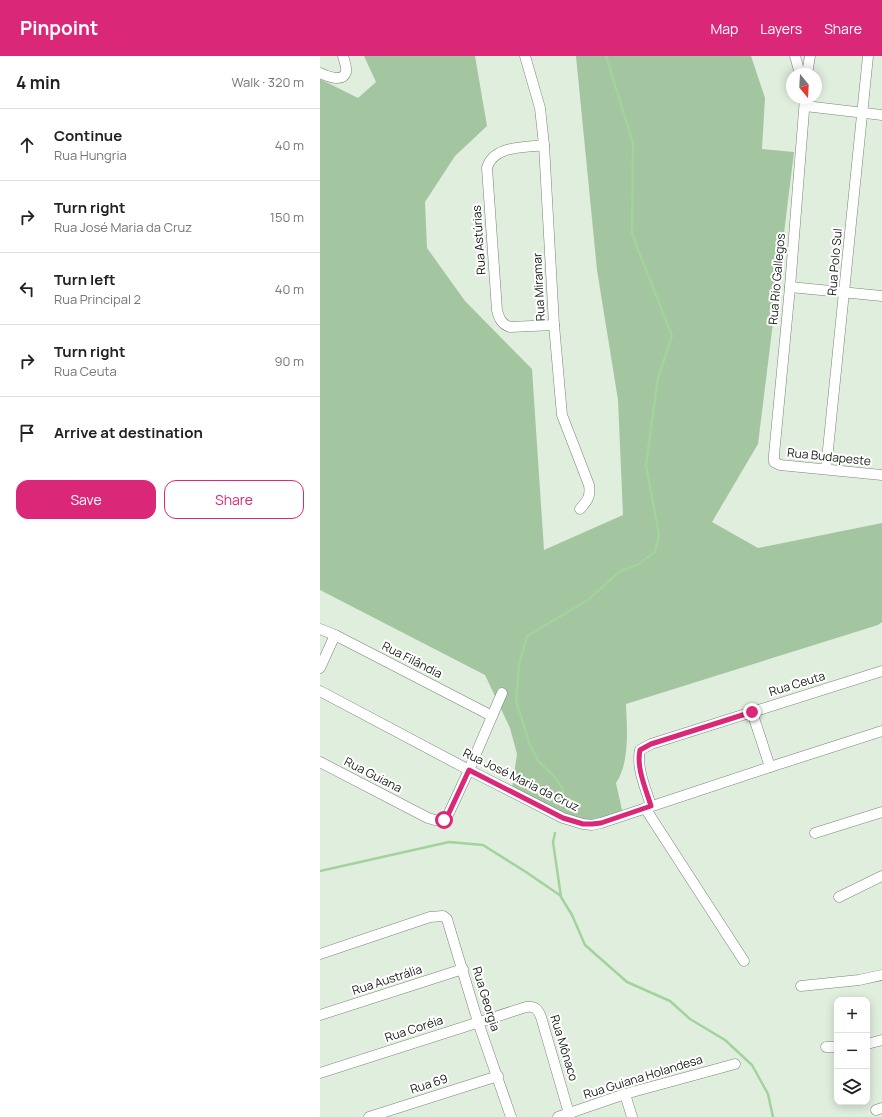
<!DOCTYPE html>
<html lang="en">
<head>
<meta charset="utf-8">
<style>
	:root { --surface:#fff; --page:#f2f2f2; --text:#222; --muted:#767676; --line:#e0e0e0; --accent:#db2777 }
	body { margin:0; font-family:Manrope,sans-serif; background:var(--page); color:var(--text) }
	.controls { position:absolute; right:12px; bottom:12px; display:grid; overflow:hidden; border-radius:8px; box-shadow:0 2px 10px #0003 }
	.controls button { width:36px; height:36px; display:grid; place-items:center; padding:0; border:0; border-bottom:1px solid var(--line); background:var(--surface); color:var(--text); font:20px sans-serif }
	.compass { position:absolute; left:466px; top:12px; width:36px; height:36px; border-radius:50%; background:var(--surface); box-shadow:0 2px 10px #0003; rotate:162deg }
	.stop { position:absolute; width:12px; height:12px; margin:-9px; border:3px solid #db2777; border-radius:50%; background:#fff }
	.stop.end { background:#db2777; border-color:#fff; box-shadow:0 1px 4px #0008 }
	.list { margin:0; padding:0; list-style:none }
	h2 { display:flex; justify-content:space-between; align-items:center; height:52px; margin:0; padding:0 16px; font-size:17px }
	h2 small { font-size:13px; font-weight:400; color:var(--muted) }
	.list li { display:grid; grid-template-columns:26px 1fr auto; gap:12px; align-items:center; box-sizing:border-box; height:72px; padding:0 16px; border-top:1px solid var(--line) }
	.list b { display:block; font-size:15px; white-space:nowrap }
	.list p { margin:0; font-size:13px; white-space:nowrap; color:var(--muted) }
	.list em { font-size:13px; font-style:normal; color:var(--muted) }
	.actions { display:flex; gap:8px; padding:12px 16px }
	.actions a { flex:1; padding:9px 0; border:1px solid var(--accent); border-radius:12px; text-align:center; font-size:14px; color:var(--accent) }
	.actions .main { background:var(--accent); color:#fff }
	.icon { flex:none; width:22px; height:22px; fill:none; stroke:currentColor; stroke-width:2; stroke-linecap:round; stroke-linejoin:round }
	.map { position:relative; flex:none; width:562px; height:1061px; overflow:hidden }
	header { display:flex; align-items:center; gap:24px; box-sizing:border-box; height:56px; padding:0 20px; background:var(--accent); color:#fff }
	header strong { font-size:19px }
	nav { display:flex; gap:22px; margin-inline-start:auto; font-size:14px }
	main { display:flex }
	aside { flex:1; background:var(--surface) }
	.map>svg:first-child { display:block }
	.green { fill:#a3c59f }
	.lines { fill:none; stroke-linecap:round; stroke-linejoin:round }
	.stream { stroke:#a2d39c; stroke-width:2.5 }
	.minor-casing { stroke:#788577; stroke-width:11 }
	.minor { stroke:#fff; stroke-width:10 }
	.route { stroke:#db2777; stroke-width:5 }
	.labels { text-anchor:middle; stroke-width:4; stroke-linejoin:round; paint-order:stroke }
	.street-label { font-size:12px; fill:#161b16; stroke:#fff }
</style>
</head>
<body>
<header>
<strong>Pinpoint</strong>
<nav><a>Map</a><a>Layers</a><a>Share</a></nav>
</header>
<main>
<aside>
<h2>4 min<small>Walk · 320 m</small></h2>
<ul class="list">
<li><svg class="icon" aria-label="ahead" viewBox="0 0 24 24"><path d="M12 20V5M6 11l6-6 6 6"/></svg><div><b>Continue</b><p>Rua Hungria</p></div><em>40 m</em></li>
<li><svg class="icon" aria-label="right" viewBox="0 0 24 24"><path d="M7 20v-9h11M14 6l5 5-5 5"/></svg><div><b>Turn right</b><p>Rua José Maria da Cruz</p></div><em>150 m</em></li>
<li><svg class="icon" aria-label="left" viewBox="0 0 24 24"><path d="M17 20v-9H6M10 6l-5 5 5 5"/></svg><div><b>Turn left</b><p>Rua Principal 2</p></div><em>40 m</em></li>
<li><svg class="icon" aria-label="right" viewBox="0 0 24 24"><path d="M7 20v-9h11M14 6l5 5-5 5"/></svg><div><b>Turn right</b><p>Rua Ceuta</p></div><em>90 m</em></li>
<li><svg class="icon" aria-label="arrive" viewBox="0 0 24 24"><path d="M6 21V4h12l-3 4 3 4H6"/></svg><div><b>Arrive at destination</b></div></li>
</ul>
<div class="actions"><a class="main">Save</a><a>Share</a></div>
</aside>
<div class="map">
<svg width="562" height="1061" viewBox="0 0 562 1061">
	<rect width="100%" height="100%" fill="#e0eede"/>
	<path class="green" d="M44,0H155L167,70L135,100L105,146L107,192L145,245L212,313L224,494L303,459L298,344L277,214L256,0H431L445,42L442,93L474,96L438,388L392,466L438,492L562,467V566L558,569L306,648C307,673 310,706 296,727L302,754C290,760 277,766 263,764C244,762 210,741 192,732L197,698L190,672L165,619L0,534V23L38,42L56,26Z"/>
	<g class="lines">
		<g class="stream">
			<path d="M240,748L243,733L233,719L219,706L210,689L196,645L199,609L207,580L268,544L300,515L317,509L335,496L339,479L326,409L338,322L352,280L312,178L313,87L286,0"/>
			<path d="M235,777L233,786L241,841L252,859L265,889L307,926L350,945L370,963L405,984L432,1009L448,1038L453,1061"/>
			<path d="M0,815L129,786L163,789L206,816L241,840"/>
		</g>
		<g class="minor-casing">
			<g id="minor">
				<path d="M205,0L220,52L224,89L234,269L242,359L269,429C271,441 267,445 260,453"/>
				<path d="M475,0L480,18"/>
				<path d="M0,17C6,20 23,27 26,16C27,11 24,4 23,0"/>
				<path d="M487,18L490,0"/>
				<path d="M485,42L470,231L454,399V406L460,409L562,419"/>
				<path d="M485,50L562,59"/>
				<path d="M224,89C205,92 173,89 167,112L177,254C179,262 181,268 190,271L234,269"/>
				<path d="M470,231L562,240"/>
				<path d="M506,413L548,0"/>
				<path d="M0,573L15,579L172,660"/>
				<path d="M0,612L15,579"/>
				<path d="M0,635L149,714L243,762L263,768L272,769L281,767L450,711L562,675"/>
				<path d="M432,656L450,711"/>
				<path d="M0,706L108,762C118,765 121,767 128,759L149,714L182,637"/>
				<path d="M331,750C326,733 316,712 320,694L331,688L562,615"/>
				<path d="M325,752L424,905"/>
				<path d="M495,777L562,756"/>
				<path d="M519,841L562,820"/>
				<path d="M0,898L110,861L123,860L127,863L129,870L158,966L191,1061"/>
				<path d="M481,930L539,924L562,919"/>
				<path d="M0,959L143,913"/>
				<path d="M547,988L562,984"/>
				<path d="M506,991H517"/>
				<path d="M0,1017L206,951C215,950 218,953 221,961L250,1061"/>
				<path d="M305,1038L312,1061"/>
				<path d="M556,1054L562,1052"/>
				<path d="M49,1061L178,1020"/>
				<path d="M238,1061L305,1038L415,1008"/>
			</g>
		</g>
		<use href="#minor" class="minor"/>
	</g>
	<g class="lines">
		<path class="route" d="M124,764L128,759L149,714L243,762L263,768H272L281,767L331,750C326,733 316,712 320,694L331,688L432,656"/>
	</g>
	<g class="labels">
		<g class="street-label">
			<text transform="translate(159 184) rotate(-94)" y="4">Rua Astúrias</text>
			<text transform="translate(515 206) rotate(-85)" y="4">Rua Polo Sul</text>
			<text transform="translate(457 223) rotate(-85)" y="4">Rua Rio Gallegos</text>
			<text transform="translate(219 231) rotate(-93)" y="4">Rua Miramar</text>
			<text transform="translate(509 401) rotate(6)" y="4">Rua Budapeste</text>
			<text transform="translate(92 604) rotate(27)" y="4">Rua Filândia</text>
			<text transform="translate(477 628) rotate(-17)" y="4">Rua Ceuta</text>
			<text transform="translate(53 719) rotate(27)" y="4">Rua Guiana</text>
			<text transform="translate(201 724) rotate(26)" y="4">Rua José Maria da Cruz</text>
			<text transform="translate(67 924) rotate(-18)" y="4">Rua Austrália</text>
			<text transform="translate(166 943) rotate(73)" y="4">Rua Georgia</text>
			<text transform="translate(94 973) rotate(-18)" y="4">Rua Coréia</text>
			<text transform="translate(244 992) rotate(73)" y="4">Rua Mônaco</text>
			<text transform="translate(323 1021) rotate(-17)" y="4">Rua Guiana Holandesa</text>
			<text transform="translate(109 1028) rotate(-18)" y="4">Rua 69</text>
		</g>
	</g>
</svg>
<div class="controls">
<button>+</button>
<button>−</button>
<button><svg class="icon" aria-label="layers" viewBox="0 0 24 24"><path d="M12 4l9 5-9 5-9-5zM3 14l9 5 9-5"/></svg></button>
</div>
<svg class="compass" viewBox="-18 -18 36 36"><path d="M0-13l5 13h-10z" fill="#e53935"/><path d="M0 13l5-13h-10z" fill="#767676"/></svg>
<div class="stop" style="left:124px;top:764px"></div>
<div class="stop end" style="left:432px;top:656px"></div>
</div>
</main>
</body>
</html>
